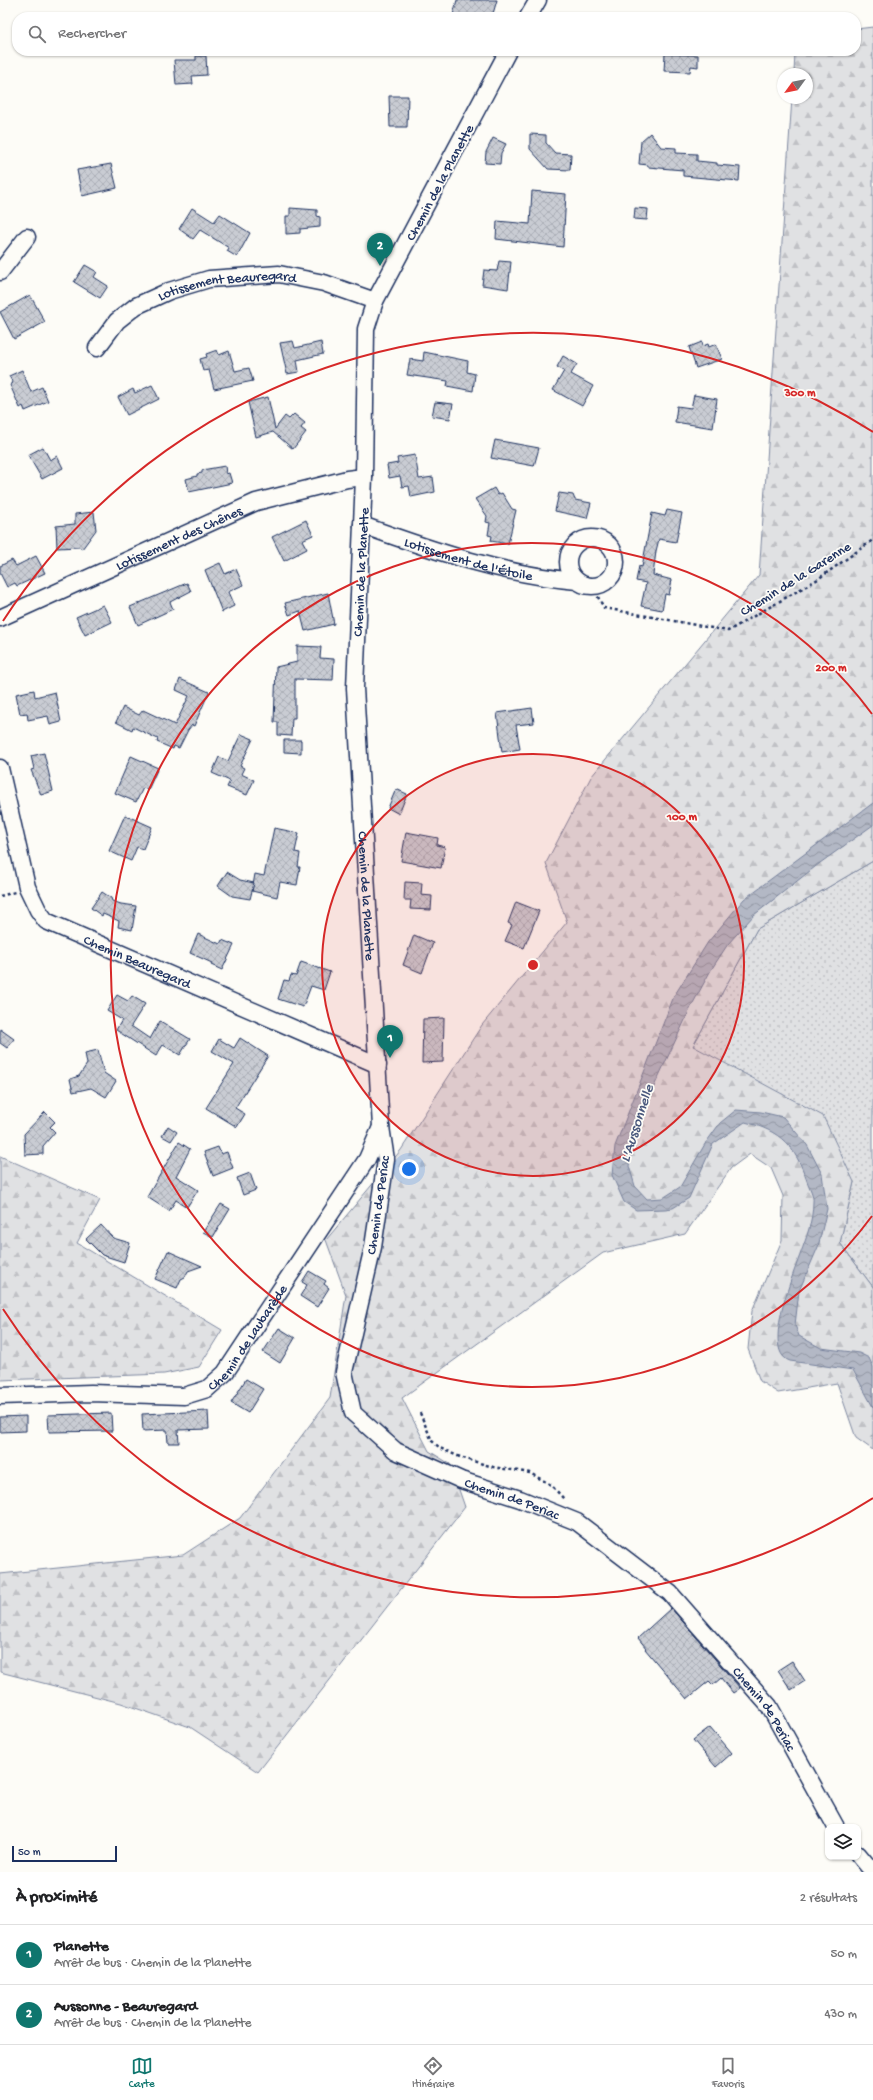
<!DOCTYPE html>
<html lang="fr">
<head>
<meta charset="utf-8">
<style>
	:root { --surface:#fff; --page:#f6f6f6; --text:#202124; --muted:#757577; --line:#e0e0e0; --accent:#0f766e }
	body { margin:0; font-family:"Gochi Hand",sans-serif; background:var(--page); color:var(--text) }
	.controls { position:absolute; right:12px; bottom:12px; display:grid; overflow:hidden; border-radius:8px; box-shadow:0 1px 3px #0004 }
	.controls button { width:36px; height:36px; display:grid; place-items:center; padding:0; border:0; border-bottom:1px solid var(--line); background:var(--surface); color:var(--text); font:20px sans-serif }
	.compass { position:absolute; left:777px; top:68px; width:36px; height:36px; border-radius:50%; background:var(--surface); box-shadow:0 1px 3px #0004; rotate:237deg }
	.scale { position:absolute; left:12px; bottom:10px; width:105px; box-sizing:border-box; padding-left:4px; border:2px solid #1b2f5e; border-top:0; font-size:11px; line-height:14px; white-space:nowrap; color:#1b2f5e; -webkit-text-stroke:3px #fdfcf7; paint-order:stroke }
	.you { position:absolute; left:409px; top:1169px; width:14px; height:14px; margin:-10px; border:3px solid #fff; border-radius:50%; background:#1a73e8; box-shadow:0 0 0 6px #1a73e833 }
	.badge { display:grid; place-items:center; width:26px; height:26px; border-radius:50%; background:var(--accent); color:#fff; font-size:13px; font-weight:700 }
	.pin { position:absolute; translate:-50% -33px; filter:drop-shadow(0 1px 2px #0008) }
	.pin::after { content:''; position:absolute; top:21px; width:14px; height:12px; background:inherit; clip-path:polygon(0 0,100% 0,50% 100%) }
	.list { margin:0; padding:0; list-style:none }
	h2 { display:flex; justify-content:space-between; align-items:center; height:52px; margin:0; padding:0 16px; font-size:17px }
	h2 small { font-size:13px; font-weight:400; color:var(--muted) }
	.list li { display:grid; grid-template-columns:26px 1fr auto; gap:12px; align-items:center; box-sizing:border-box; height:60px; padding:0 16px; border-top:1px solid var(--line) }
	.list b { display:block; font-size:15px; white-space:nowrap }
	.list p { margin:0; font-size:13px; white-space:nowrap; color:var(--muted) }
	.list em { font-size:13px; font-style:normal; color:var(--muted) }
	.icon { flex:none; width:22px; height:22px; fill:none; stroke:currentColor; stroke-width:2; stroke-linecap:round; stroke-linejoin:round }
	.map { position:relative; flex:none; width:873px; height:1872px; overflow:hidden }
	.search { position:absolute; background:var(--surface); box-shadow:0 1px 3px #0004; left:12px; right:12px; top:12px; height:44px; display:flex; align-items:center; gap:10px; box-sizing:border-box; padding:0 14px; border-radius:16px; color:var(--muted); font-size:15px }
	.sheet { height:172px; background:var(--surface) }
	nav { display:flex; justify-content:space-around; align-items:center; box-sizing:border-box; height:56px; border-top:1px solid var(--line); background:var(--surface); font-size:11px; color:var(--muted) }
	nav a { display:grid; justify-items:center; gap:2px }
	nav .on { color:var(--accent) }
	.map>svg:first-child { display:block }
	.grass { fill:url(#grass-dots); stroke:#7e88a0 }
	.forest { fill:url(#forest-firs); stroke:#7e88a0 }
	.water { fill:url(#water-waves); stroke:#76819c }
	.building { fill:url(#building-cross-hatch); stroke:#1b2f5e }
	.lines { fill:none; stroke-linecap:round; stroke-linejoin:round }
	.minor-casing { stroke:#1b2f5e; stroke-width:19 }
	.path { stroke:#1b2f5e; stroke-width:2.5; stroke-dasharray:3 3; stroke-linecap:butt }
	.minor { stroke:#fdfcf7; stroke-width:16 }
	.ring { fill:none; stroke:#d62828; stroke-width:2 }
	.labels { text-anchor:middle; stroke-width:3.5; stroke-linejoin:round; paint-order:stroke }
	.street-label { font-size:14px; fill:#1b2f5e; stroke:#fdfcf7 }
	.water-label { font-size:15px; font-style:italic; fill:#49587d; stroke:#fdfcf7 }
	.centre { fill:#d62828; stroke:#fdfcf7; stroke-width:2 }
	.ring-label { font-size:12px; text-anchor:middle; font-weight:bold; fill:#d62828; stroke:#fdfcf7; stroke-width:3.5; stroke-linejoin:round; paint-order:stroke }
</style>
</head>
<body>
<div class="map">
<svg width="873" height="1872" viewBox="0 0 873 1872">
	<defs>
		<pattern id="grass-dots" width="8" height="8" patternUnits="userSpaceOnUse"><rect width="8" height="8" fill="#e0e1e3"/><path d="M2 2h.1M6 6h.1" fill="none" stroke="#c0c1c5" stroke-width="1.8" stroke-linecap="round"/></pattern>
		<pattern id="forest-firs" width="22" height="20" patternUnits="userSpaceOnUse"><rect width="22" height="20" fill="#e0e1e3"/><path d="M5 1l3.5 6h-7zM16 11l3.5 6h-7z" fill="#c0c1c5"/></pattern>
		<pattern id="water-waves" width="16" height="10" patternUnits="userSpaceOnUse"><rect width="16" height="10" fill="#b3b8c5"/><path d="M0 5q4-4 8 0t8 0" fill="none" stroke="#9196a3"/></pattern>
		<pattern id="building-cross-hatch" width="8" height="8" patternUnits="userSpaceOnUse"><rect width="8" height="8" fill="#c9ccd3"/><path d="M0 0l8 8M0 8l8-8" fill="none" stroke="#acb0b8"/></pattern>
	</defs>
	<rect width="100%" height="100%" fill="#fdfcf7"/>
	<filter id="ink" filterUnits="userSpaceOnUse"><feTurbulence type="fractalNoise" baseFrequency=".025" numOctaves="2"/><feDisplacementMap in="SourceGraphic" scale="8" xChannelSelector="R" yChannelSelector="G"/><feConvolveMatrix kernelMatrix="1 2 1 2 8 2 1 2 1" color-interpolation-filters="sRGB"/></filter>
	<g filter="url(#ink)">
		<path class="grass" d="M873,861V1287L840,1243L854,1182L693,1046L757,929Z"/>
		<g class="forest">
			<path d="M873,27V861L757,929L693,1046L823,1116L854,1182L840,1243L873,1287V1450L856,1438L837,1383L778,1393L760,1381L748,1349L752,1311L782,1240L783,1196L771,1168L750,1154L731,1168L685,1234L603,1253L402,1398L429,1451L450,1464L465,1507L258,1772L190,1727L121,1703L0,1672V1574L183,1555L240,1518L330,1398L346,1295L326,1240L401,1150L482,1025L567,922L546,863L591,777L759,575L792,98H807V74H794L795,51H856V29Z"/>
			<path d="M0,1156L100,1200L77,1243L222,1330L199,1367L164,1374L0,1380Z"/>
		</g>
		<path class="water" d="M873,803V825L820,863L754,915L728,944L711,970L692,1005L637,1123L629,1166L635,1186L647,1199L663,1198L680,1187L705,1144L720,1123L736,1110L761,1112L783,1117L807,1145L822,1174L827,1209L818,1247L799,1291L795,1325L799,1336L821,1348L859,1353L869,1358L873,1367V1407L853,1370L790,1361C757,1350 802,1255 808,1232C811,1223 813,1211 813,1202C814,1195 809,1187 807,1181C795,1146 781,1131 745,1122L713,1144L689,1198L673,1208L665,1209L636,1210L624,1202L612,1175L615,1146L674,996L708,942L744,899Z"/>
		<g class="building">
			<path d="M457,0H497L492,17H459L453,15Z"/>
			<path d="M665,54L698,55V67L691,66L690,72L664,71Z"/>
			<path d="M196,56H206L207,75L192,76L193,84L176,85L174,60H196Z"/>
			<path d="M389,96H408L407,127H390Z"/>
			<path d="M650,133L661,147L676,148V153L697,154V161L717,163V165L740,167L739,181L683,176V170L648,167V165L639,164L641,141Z"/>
			<path d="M530,134L546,135V143L555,153L571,154L570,170L548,169L530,149Z"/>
			<path d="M493,138L506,144L501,153L500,164L485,163L486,152Z"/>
			<path d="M111,164L117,188L82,196L77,170Z"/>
			<path d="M532,191L566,194L563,247L496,239L497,221L530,224Z"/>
			<path d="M192,208L214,222L220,214L250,233L237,257L227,251L229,248L200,230L193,239L179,229Z"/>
			<path d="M290,208L317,210V216L320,217V227L300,229V233L286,234V216H290Z"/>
			<path d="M635,208L648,209L647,220L634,219Z"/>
			<path d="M499,261L511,262L508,289L482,285L484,270L497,271Z"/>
			<path d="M85,265L97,272L94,277L108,286L100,298L74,282Z"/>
			<path d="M30,295L45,322L14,339L0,312Z"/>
			<path d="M293,341L295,348L321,342L323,354L297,360L299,372L287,374L280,343Z"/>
			<path d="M702,342L703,346L708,344L709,347L716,344L722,359L696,368L689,347Z"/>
			<path d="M217,350L219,355L229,351L235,371L249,368L253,381L214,389L209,370L203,371L200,359L207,357L206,354Z"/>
			<path d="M424,352L468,361L467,372L475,374L473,391L447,386L448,381L407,375L410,359L423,361Z"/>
			<path d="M563,356L577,364L571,374L593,386L582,406L553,390L564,371L557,367Z"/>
			<path d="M22,370L31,392L42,387L48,401L25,411L23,406L20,408L10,385L13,383L9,376Z"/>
			<path d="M152,385L159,399L127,415L118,397L133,389L135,393Z"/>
			<path d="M694,395L717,399L713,428L675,422L677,406L691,408Z"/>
			<path d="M268,397L275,429L285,416L289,419L294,414L305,423L301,428L306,432L293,449L273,432L256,437L248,402Z"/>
			<path d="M435,402L453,404L450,419L432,416Z"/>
			<path d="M495,440L539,448L534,466L491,458Z"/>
			<path d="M43,447L50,460L57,456L63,468L42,479L28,455Z"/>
			<path d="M415,455L419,479L433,477L435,492L411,497L409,486L402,487L400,476L389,478L387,465L398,463L397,458Z"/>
			<path d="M225,466L226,474L229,473L232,483L189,492L186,479L197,476V474L202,473V470Z"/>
			<path d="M494,488L498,495L502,493L512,509L516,510L508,544L491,541L492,536L488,535L490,523L486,522L487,516L475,499Z"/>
			<path d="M559,493L573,495L575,500L591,503L587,518L555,511Z"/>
			<path d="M667,510L682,513L676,542L659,539L656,551L653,575L672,580L669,595L665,594L662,610L641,606L646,583L636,581L639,566L642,567L652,513L665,516Z"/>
			<path d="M94,512L96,530L82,549L79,547L57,548L56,526L75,524V514Z"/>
			<path d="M306,520L313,535L302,540L307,549L284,561L272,537Z"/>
			<path d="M36,556L45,573L17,586L15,583L7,587L0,573V566L12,560L16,566Z"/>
			<path d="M220,563L225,574L236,569L243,585L228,592L234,606L222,612L205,570Z"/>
			<path d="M187,583L191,591L170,602L173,609L138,625L130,607Z"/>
			<path d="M328,593L334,624L305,631L300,611L289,615L285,603Z"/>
			<path d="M103,605L112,622L85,635L76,617Z"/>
			<path d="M297,646L321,647L320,658L334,659L333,680L295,679V718H292L291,736L278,735V722H274L276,667L297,662Z"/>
			<path d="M180,679L209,692L194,726L192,725L188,730L179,748L174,746L173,749L157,742L158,739L133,727L132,730L116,722L123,707L139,715L143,710L175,725L189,696L176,690Z"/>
			<path d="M34,690L35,697L55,692L61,722L50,725L48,716L28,720L27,713L20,714L16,694Z"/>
			<path d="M532,708L534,723L516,725L520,749L502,752L497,713Z"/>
			<path d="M241,734L253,739L240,766L244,768L241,774L254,780L247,795L227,787L230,781L212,773L219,757L228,761Z"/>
			<path d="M284,740H301V753L284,752Z"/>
			<path d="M44,753L53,791L41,795L31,770L34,769L31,756Z"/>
			<path d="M131,756L158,768L148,790L143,788L136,802L115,793Z"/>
			<path d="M396,789L407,794L399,814L388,808Z"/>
			<path d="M125,815L152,827L143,849L137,847L131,861L109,851Z"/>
			<path d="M274,828L299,833L295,852L300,853L298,867H300L297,885L280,882L277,897L252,891L255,874L264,876Z"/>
			<path d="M406,832L438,838L437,845L445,847L441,868L401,861Z"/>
			<path d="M227,872L240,880L254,883L250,899L232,896L218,886Z"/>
			<path d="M405,882L422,883L421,895L432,896L431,910L410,909L411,900H404Z"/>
			<path d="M102,892L111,898L112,901L121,904L136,906L132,930L118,927L119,921L103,914L102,916L91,908Z"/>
			<path d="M516,902L539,911L524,948L505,941L512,925L508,923Z"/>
			<path d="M198,934L220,944L222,940L234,945L222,970L211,965L212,963L190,953Z"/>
			<path d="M414,935L433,943L422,973L403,965Z"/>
			<path d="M301,962L330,972L324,990L311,986L303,1007L278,999L284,980L289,981L291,975L296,976Z"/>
			<path d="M117,995L128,1001L132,996L145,1004L131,1026L150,1039L160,1021L190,1039L180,1055L163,1045L156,1056L116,1030L122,1020L107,1011Z"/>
			<path d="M444,1018L443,1062L422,1063L423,1019Z"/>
			<path d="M0,1029L14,1039L7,1048L0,1043Z"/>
			<path d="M240,1038L268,1056L235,1108L245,1114L237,1127L206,1108L234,1064L212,1051L219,1039L234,1048Z"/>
			<path d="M98,1050L104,1073L116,1081L106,1097L91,1088L73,1092L70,1079L79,1076L87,1064L85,1053Z"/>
			<path d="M45,1112L55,1122L50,1127L55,1132L43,1146V1154L25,1155L24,1134Z"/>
			<path d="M168,1126L177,1132L171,1141L162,1136Z"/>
			<path d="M179,1142L190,1149L176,1176L198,1190L187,1207L176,1200L169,1211L147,1197Z"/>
			<path d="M218,1147L221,1154L227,1152L233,1168L213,1176L204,1152Z"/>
			<path d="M250,1173L256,1190L243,1195L237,1178Z"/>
			<path d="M221,1204L230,1209L213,1237L203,1232Z"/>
			<path d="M101,1225L113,1238L130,1243L124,1262L102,1255L86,1239Z"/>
			<path d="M168,1251L202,1266L188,1271L185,1277L181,1279L177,1288L155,1279Z"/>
			<path d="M309,1271L326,1281L324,1284L329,1288L317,1307L300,1296L307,1285L302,1282Z"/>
			<path d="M279,1328L295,1338L280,1363L263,1352Z"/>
			<path d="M246,1379L263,1389L248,1413L231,1403Z"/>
			<path d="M208,1411L209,1429L178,1430L179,1443H168L167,1430L143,1431L142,1414Z"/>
			<path d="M111,1413L112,1431L49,1432L48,1415Z"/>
			<path d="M26,1416V1431L0,1432V1417Z"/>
			<path d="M671,1608L740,1688L733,1693L721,1678L713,1685L709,1681L687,1699L645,1649L646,1648L638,1638Z"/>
			<path d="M792,1661L805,1681L791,1690L778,1670Z"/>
			<path d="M710,1727L732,1753L716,1767L693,1740Z"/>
		</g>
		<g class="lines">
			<g class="minor-casing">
				<g id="minor">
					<path d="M528,17L538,0"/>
					<path id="s1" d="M508,51L375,301L366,329L364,477L355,688L381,1127L386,1160L373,1247L344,1372L353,1413L396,1451L461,1480L520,1499L577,1522L670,1593L769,1706L836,1827"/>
					<path d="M0,272L27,237"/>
					<path id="s2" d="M97,348L117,321L136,306L169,291L209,279L279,274L324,283L375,301"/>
					<path id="s3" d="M362,525C431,550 504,575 577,581"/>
					<circle cx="592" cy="562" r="24"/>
					<path id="s4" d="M0,618L256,502L347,479L364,477"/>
					<path id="s5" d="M0,768L27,887L38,910L46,921L378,1065"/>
					<path id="s6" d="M0,1396L91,1393L184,1396L207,1389L225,1373L367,1159L381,1127"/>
					<path d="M858,1854L873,1872"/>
				</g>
			</g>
			<g class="path">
				<path d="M592,586L604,608L728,631L818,579L873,540"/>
				<path d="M0,896L15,892"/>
				<path d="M420,1413L432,1441L440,1448L460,1457L493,1467L530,1473L551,1485L565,1500"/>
			</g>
			<use href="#minor" class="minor"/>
		</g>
	</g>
	<circle cx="533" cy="965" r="211" fill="#d62828" fill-opacity=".12"/>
	<g class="ring">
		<circle cx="533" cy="965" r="211"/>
		<path d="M872 1216A422 422 0 1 1 872 714"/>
		<path d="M873 1498A632 632 0 0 1 3 1309M3 621A632 632 0 0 1 873 432"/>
	</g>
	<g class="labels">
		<g class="street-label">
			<text transform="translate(439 182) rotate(-62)" y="5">Chemin de la Planette</text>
			<text dy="5" stroke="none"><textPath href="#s2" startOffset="153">Lotissement Beauregard</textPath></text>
			<text dy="5" stroke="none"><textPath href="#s4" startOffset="196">Lotissement des Chênes</textPath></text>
			<text dy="5" stroke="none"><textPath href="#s3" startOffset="112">Lotissement de l'Étoile</textPath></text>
			<text transform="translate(360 572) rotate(-87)" y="5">Chemin de la Planette</text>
			<text transform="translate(795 578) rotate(-32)" y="5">Chemin de la Garenne</text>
			<text dy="5" stroke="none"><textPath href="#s1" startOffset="880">Chemin de la Planette</textPath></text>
			<text dy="5" stroke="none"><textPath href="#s5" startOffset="261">Chemin Beauregard</textPath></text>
			<text transform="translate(377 1205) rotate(-82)" y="5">Chemin de Periac</text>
			<text dy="5" stroke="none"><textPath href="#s6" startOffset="274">Chemin de Laubarède</textPath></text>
			<text dy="5" stroke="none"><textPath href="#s1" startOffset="1586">Chemin de Periac</textPath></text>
			<text dy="5" stroke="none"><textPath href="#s1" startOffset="1922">Chemin de Periac</textPath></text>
		</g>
		<g class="water-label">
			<text transform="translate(636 1123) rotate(-72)" y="5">L'Aussonnelle</text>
		</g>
	</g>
	<circle cx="533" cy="965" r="6" class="centre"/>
	<g class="ring-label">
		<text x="800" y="396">300 m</text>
		<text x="831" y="671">200 m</text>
		<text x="682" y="820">100 m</text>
	</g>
</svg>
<div class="controls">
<button><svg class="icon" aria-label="layers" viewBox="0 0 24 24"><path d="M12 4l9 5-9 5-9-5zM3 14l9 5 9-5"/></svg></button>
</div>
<svg class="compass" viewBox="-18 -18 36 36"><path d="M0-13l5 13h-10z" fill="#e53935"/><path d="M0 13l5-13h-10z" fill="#757577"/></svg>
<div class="scale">50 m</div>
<div class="you"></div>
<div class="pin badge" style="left:390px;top:1058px">1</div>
<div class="pin badge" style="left:380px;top:266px">2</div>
<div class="search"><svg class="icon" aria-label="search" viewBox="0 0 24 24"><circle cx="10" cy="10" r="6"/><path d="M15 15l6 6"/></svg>Rechercher</div>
</div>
<section class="sheet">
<h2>À proximité<small>2 résultats</small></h2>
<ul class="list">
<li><span class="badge">1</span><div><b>Planette</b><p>Arrêt de bus · Chemin de la Planette</p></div><em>50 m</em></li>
<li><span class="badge">2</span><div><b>Aussonne - Beauregard</b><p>Arrêt de bus · Chemin de la Planette</p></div><em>430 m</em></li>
</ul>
</section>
<nav>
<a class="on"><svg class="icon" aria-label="map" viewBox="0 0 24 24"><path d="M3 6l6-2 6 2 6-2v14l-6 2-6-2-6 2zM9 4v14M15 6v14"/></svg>Carte</a>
<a><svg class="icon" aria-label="directions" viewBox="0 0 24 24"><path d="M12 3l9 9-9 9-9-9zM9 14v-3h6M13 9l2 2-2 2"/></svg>Itinéraire</a>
<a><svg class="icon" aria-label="saved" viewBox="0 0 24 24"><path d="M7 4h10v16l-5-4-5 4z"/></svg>Favoris</a>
</nav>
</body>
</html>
